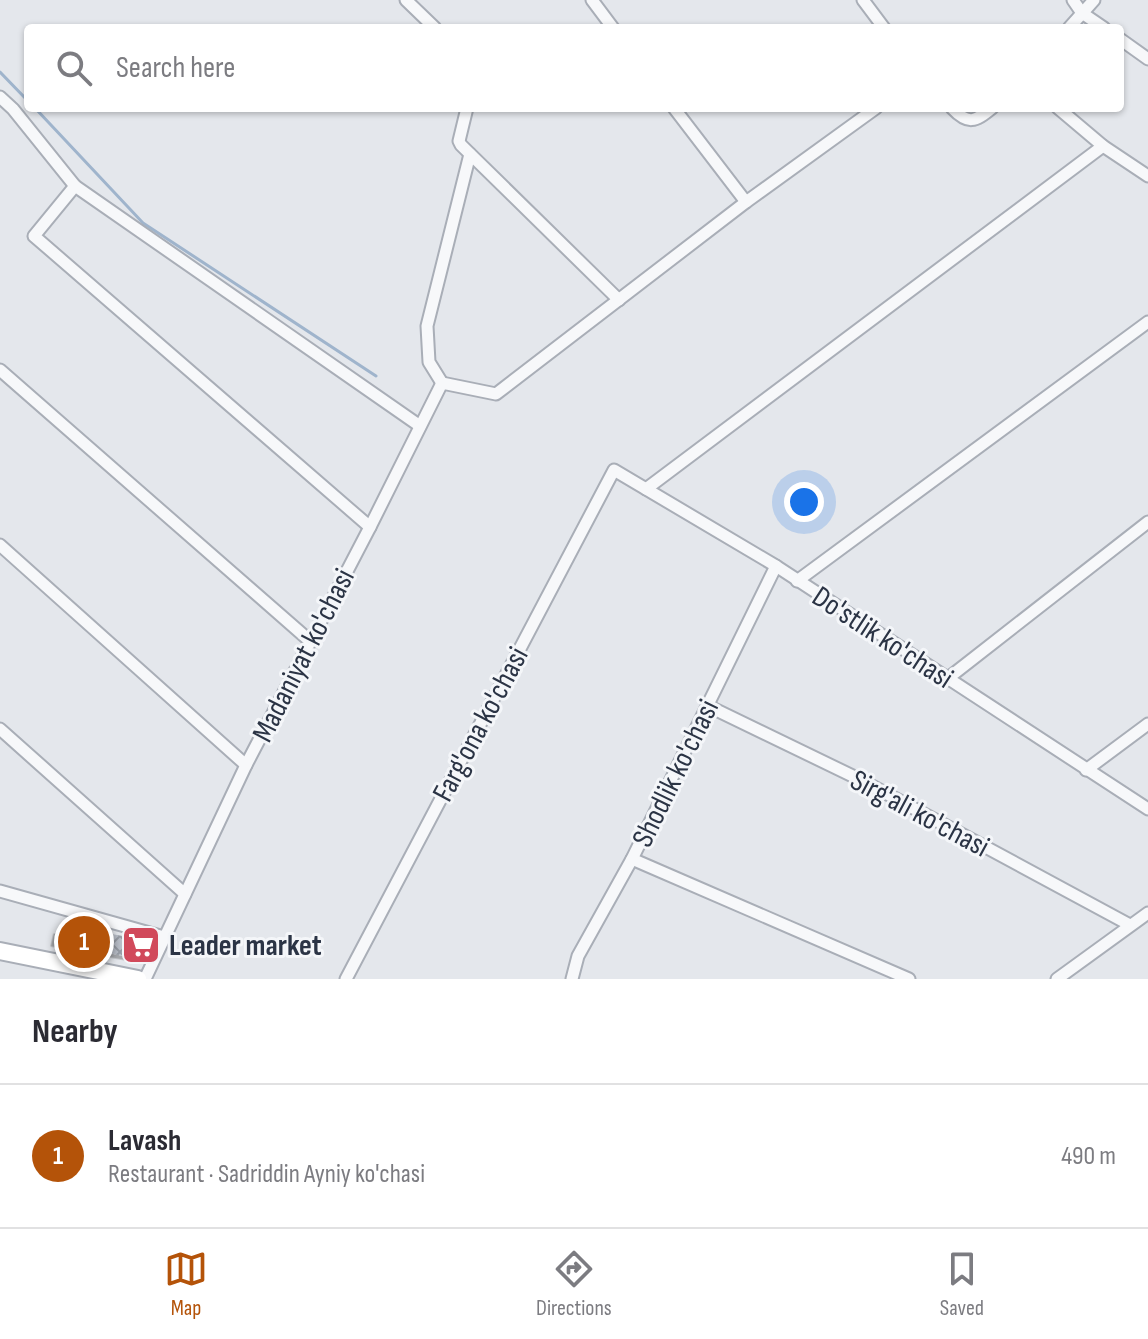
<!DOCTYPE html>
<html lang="en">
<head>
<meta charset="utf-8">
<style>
	:root { --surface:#fff; --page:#f2f2f3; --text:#2b2b33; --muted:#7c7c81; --line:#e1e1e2; --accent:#b45309 }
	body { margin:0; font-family:"Sofia Sans Condensed",sans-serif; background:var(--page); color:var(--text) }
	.you { position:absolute; left:804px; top:502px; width:28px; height:28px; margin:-20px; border:6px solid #fff; border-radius:50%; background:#1a73e8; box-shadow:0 0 0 12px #1a73e833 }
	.badge { display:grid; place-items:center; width:52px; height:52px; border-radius:50%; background:var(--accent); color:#fff; font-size:26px; font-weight:700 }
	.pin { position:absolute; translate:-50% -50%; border:4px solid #fff; box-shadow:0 2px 8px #0006 }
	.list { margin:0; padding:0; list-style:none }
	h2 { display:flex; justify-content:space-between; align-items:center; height:104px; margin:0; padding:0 32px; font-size:34px }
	h2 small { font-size:26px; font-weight:400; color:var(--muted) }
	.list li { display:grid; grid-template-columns:52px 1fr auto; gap:24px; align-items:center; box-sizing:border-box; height:144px; padding:0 32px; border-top:2px solid var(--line) }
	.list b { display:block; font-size:30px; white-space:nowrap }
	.list p { margin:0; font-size:26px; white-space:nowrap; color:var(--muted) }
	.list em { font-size:26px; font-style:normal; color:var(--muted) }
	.icon { flex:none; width:44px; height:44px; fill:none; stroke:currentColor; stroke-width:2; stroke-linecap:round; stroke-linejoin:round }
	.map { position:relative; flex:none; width:1148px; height:979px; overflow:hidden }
	.search { position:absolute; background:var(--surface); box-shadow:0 2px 6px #0004; left:24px; right:24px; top:24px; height:88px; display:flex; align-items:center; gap:20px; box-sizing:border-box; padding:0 28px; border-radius:8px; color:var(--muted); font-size:30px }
	.sheet { height:248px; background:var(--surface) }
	nav { display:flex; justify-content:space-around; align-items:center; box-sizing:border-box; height:112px; border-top:2px solid var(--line); background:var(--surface); font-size:22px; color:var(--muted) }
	nav a { display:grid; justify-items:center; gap:4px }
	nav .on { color:var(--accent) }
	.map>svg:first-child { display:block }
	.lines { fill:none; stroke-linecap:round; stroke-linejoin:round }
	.stream { stroke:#9fb4cc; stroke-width:3 }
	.building { fill:url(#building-cross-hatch); filter:url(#shadow) }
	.street-casing { stroke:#a9aeb7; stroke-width:15 }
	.secondary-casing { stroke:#a9aeb7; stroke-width:20 }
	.street { stroke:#f7f8fa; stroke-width:11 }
	.secondary { stroke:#fff; stroke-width:16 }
	.labels { text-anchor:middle; stroke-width:6; stroke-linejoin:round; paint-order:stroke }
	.street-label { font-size:30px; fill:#2b3445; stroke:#f4f6f9 }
	.poi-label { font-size:30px; font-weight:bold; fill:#2b3445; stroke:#f4f6f9; text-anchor:start }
</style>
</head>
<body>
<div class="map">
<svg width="1148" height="979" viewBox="0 0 1148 979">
	<defs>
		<pattern id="building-cross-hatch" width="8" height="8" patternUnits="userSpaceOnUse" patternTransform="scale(2)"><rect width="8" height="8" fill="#bbc0ca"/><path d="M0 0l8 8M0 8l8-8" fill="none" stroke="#989da6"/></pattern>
		<filter id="shadow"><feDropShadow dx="-3.5" dy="3.5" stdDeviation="0" flood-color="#0004"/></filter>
	</defs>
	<rect width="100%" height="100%" fill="#e4e7ec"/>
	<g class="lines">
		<g class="stream">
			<path d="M0,72L28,101"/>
			<path d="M35,108L143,223L376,376"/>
		</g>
	</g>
	<path class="building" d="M57,930L94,936L95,931L150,941L146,960L54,943Z"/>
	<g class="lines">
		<g class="street-casing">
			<g id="street">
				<path d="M406,0L435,28"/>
				<path d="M592,0L613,28"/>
				<path d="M863,0L884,28"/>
				<path d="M1073,0L1082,13L1104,28"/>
				<path d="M1069,28L1094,0"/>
				<path d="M1120,39L1148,59"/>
				<path d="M0,97L13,109L75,186"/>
				<path d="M467,108L459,141L461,145L619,300"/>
				<path d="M674,108L746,202"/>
				<path d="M952,108C968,125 975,122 992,108"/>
				<path d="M1058,108L1103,146L1148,176"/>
				<path d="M0,370L310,641"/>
				<path d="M442,383L429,362L427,326L470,154"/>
				<path d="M646,489L1103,146"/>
				<path d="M370,527L34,236L75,186L420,426"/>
				<path d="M0,545L246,765"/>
				<path d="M797,581L1148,322"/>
				<path d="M947,679L1148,522"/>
				<path d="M708,706L863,781L1130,925"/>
				<path d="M0,729L185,894"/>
				<path d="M1086,770L1148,724"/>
				<path d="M632,859L909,979"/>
				<path d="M0,891L164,937"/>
				<path d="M145,979L246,765L370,527L442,383L496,394L746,202L876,108"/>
				<path d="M346,979L614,470L776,566L1148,809"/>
				<path d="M572,979L578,956L632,859L776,566"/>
				<path d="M1057,979L1148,913"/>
			</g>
		</g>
		<g class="secondary-casing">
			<path id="secondary" d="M0,951L138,979"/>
		</g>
		<use href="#street" class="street"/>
		<use href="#secondary" class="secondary"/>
	</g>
	<defs>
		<g id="supermarket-square" transform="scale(2)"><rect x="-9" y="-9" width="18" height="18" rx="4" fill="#d1495b" stroke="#f4f6f9"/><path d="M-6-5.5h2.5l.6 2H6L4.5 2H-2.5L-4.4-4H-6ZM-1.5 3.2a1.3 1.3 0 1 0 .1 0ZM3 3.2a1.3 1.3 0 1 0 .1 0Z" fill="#fff"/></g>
	</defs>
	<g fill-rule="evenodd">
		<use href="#supermarket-square" x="141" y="945"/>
	</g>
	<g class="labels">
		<g class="street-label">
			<text transform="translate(883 637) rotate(33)" y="10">Do'stlik ko'chasi</text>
			<text transform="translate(303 655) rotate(-63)" y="10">Madaniyat ko'chasi</text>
			<text transform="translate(480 724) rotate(-62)" y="10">Farg'ona ko'chasi</text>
			<text transform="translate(675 773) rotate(-64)" y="10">Shodlik ko'chasi</text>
			<text transform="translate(920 813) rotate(28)" y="10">Sirg'ali ko'chasi</text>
		</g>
		<g class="poi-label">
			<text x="169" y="955">Leader market</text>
		</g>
	</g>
</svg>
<div class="you"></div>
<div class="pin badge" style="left:84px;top:942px">1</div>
<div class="search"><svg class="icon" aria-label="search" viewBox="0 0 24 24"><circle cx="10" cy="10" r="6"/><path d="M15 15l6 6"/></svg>Search here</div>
</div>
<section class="sheet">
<h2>Nearby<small></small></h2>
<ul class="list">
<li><span class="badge">1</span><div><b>Lavash</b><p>Restaurant · Sadriddin Ayniy ko'chasi</p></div><em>490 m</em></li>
</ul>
</section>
<nav>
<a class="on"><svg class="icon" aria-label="map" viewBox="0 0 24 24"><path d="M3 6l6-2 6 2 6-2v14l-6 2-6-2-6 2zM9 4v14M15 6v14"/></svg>Map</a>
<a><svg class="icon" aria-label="directions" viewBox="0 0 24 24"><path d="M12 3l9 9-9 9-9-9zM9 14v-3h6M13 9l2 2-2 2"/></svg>Directions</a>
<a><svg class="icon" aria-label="saved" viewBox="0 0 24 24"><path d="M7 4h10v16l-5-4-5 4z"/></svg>Saved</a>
</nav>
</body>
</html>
